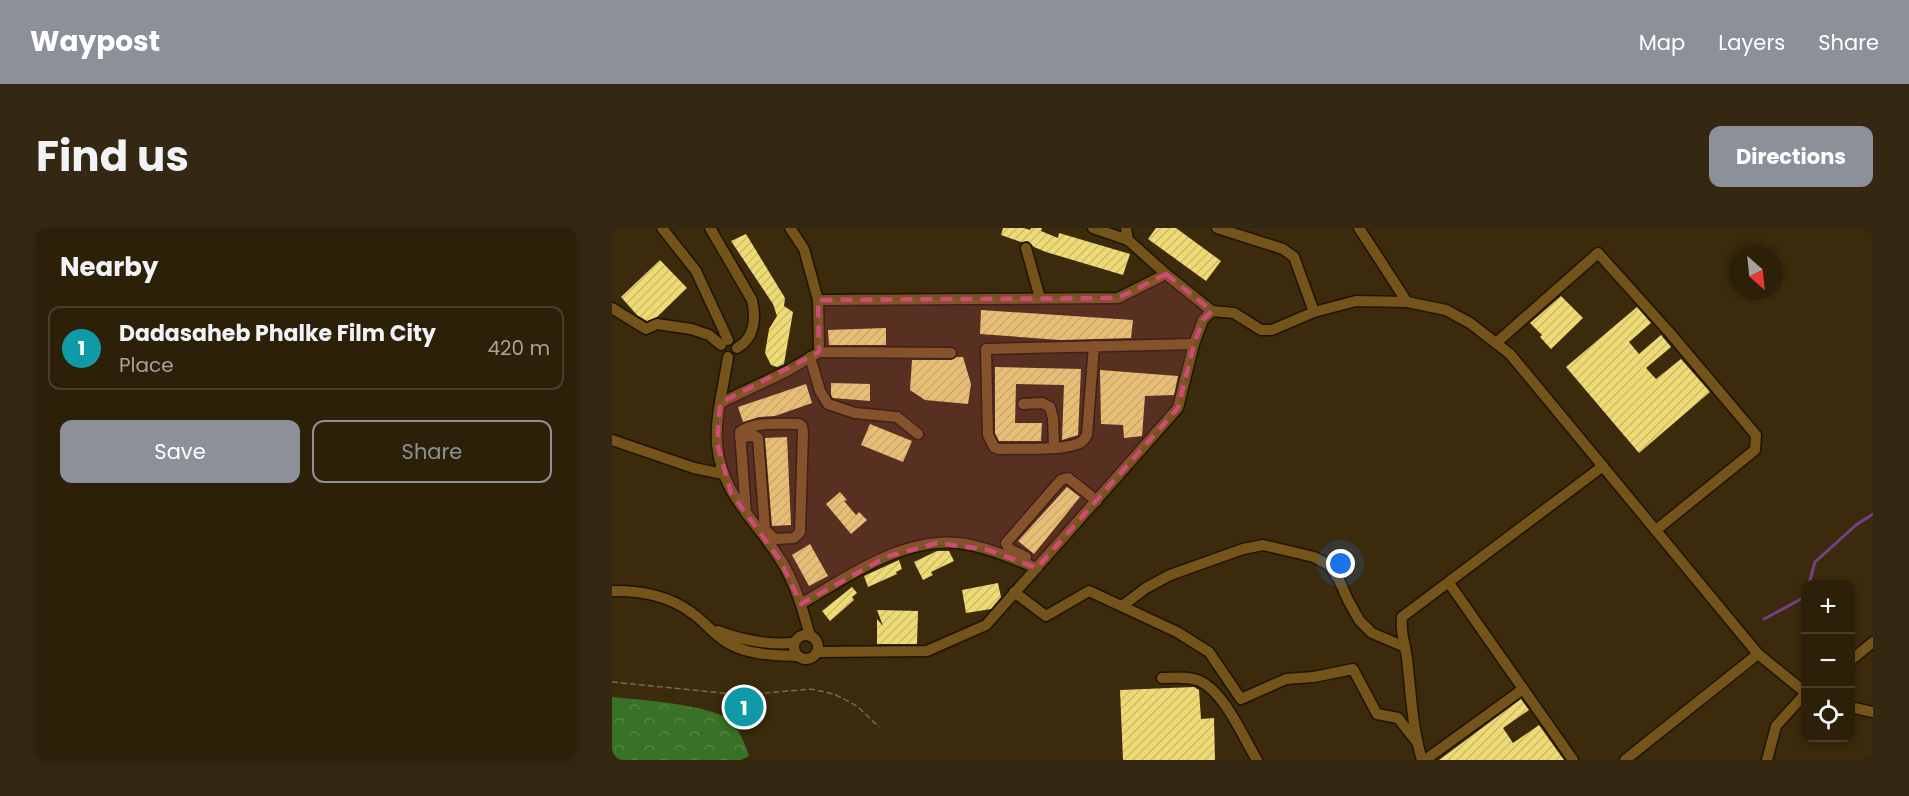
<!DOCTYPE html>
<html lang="en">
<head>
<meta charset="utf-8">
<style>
	:root { --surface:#2c2009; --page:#342812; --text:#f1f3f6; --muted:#a6a39c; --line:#483e2a; --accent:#8c9099 }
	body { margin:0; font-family:Poppins,sans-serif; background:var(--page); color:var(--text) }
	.controls { position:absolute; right:18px; bottom:18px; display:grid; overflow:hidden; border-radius:12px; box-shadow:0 3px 9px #0003 }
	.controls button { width:54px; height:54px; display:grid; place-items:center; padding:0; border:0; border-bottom:2px solid var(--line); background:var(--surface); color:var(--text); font:30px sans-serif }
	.compass { position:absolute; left:1117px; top:18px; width:54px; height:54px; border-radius:50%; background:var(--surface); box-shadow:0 3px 9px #0003; rotate:153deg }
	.you { position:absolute; left:729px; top:336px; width:21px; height:21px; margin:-15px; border:4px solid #fff; border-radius:50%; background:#1a73e8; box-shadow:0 0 0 9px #1a73e833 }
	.badge { display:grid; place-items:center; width:39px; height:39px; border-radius:50%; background:var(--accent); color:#fff; font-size:20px; font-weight:700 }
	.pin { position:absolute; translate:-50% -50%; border:3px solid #fff; box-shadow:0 2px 6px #0006 }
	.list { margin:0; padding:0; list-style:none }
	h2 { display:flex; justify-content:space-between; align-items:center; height:78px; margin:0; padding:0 24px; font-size:26px }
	h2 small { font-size:20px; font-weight:400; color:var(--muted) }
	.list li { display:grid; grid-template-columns:39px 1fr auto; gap:18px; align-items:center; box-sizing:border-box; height:84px; margin:0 12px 12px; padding:0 12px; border:2px solid var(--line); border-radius:12px }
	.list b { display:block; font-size:22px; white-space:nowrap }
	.list p { margin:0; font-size:20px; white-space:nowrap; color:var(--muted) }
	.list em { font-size:20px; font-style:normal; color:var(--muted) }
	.actions { display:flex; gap:12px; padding:18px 24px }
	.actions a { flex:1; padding:14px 0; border:2px solid var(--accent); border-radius:12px; text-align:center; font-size:21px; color:var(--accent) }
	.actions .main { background:var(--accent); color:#fff }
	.icon { flex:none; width:33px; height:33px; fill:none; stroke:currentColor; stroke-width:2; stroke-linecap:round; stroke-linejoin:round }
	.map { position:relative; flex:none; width:1261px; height:532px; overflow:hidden; border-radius:12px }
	header { display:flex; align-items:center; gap:36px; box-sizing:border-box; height:84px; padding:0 30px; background:var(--accent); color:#fff }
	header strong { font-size:28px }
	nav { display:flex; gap:33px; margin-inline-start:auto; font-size:21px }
	.intro { display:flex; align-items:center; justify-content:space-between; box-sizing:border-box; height:144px; padding:0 36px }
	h1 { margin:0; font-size:42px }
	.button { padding:15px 27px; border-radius:12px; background:var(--accent); color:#fff; font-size:21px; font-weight:700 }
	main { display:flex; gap:36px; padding:0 36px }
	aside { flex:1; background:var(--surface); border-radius:12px; box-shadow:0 3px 9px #0003 }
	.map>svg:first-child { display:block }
	.forest { fill:url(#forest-crowns) }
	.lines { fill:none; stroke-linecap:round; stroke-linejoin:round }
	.stream { stroke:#774086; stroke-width:3 }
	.building { fill:url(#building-hatch) }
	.minor-casing { stroke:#1e1403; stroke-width:13 }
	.path { stroke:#7b694c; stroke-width:1.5; stroke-dasharray:6 3; stroke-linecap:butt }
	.minor { stroke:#74541a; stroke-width:10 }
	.marked { fill:#cf4b76; fill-opacity:0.2; stroke:#cf4b76; stroke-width:4.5; stroke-dasharray:12 8; stroke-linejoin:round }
</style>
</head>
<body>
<header>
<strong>Waypost</strong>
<nav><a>Map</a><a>Layers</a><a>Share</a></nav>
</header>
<div class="intro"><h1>Find us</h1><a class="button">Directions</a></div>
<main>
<aside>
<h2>Nearby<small></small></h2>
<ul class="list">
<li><span class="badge" style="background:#0f9aa8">1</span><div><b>Dadasaheb Phalke Film City</b><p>Place</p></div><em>420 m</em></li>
</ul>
<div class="actions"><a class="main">Save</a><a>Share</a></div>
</aside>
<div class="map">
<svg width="1261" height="532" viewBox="0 0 1261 532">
	<defs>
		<pattern id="forest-crowns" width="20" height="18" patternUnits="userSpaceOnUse" patternTransform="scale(1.5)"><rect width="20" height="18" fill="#397226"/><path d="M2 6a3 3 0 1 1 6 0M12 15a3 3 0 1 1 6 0" fill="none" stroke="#568644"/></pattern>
		<pattern id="building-hatch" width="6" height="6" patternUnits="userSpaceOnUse" patternTransform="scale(1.5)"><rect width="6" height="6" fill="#eedb75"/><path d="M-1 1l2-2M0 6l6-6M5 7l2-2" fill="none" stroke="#cdbd6a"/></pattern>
	</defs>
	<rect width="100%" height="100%" fill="#3b2a0c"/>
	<path class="forest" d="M0,469C28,472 94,476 116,491C127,499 133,516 137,528L129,532H0Z"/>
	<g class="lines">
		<g class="stream">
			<path d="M1197,356L1203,334L1244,297L1261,286"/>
			<path d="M1152,391L1189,371L1194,366"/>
		</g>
	</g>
	<g class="building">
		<path d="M391,0H412L418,2L419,0H430L429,3L446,10L447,5L518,26L511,47L434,24L422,19L416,13L409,14L389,7Z"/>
		<path d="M544,0H564L609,33L594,53L536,11Z"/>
		<path d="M134,6L173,70L172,78L181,84L172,136L165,139L159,137L153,125L157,101L165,88L161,76L119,13Z"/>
		<path d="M48,32L75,60L45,89L35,93L25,87L9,69Z"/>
		<path d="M949,68L971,90L939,121L928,109L930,107L918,95Z"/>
		<path d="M1025,79L1039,95L1017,114L1027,126L1049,107L1059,119L1034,140L1044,151L1069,131L1098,164L1027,225L954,139Z"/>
		<path d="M369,82L521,92L519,110L448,112L368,106Z"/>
		<path d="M274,100V117H217L216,102Z"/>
		<path d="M345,129H351L359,156L356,176L313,172L298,162L300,132H339Z"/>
		<path d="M383,139L469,141L466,207L450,212L452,157L404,156L403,195H430L429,213H387L383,205Z"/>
		<path d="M488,142L566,148L562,167L533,168L530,208L512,210L511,197L489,196Z"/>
		<path d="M219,155L258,156V173L221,170L219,167Z"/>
		<path d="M194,156L200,175L163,188L147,189L131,194L126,179Z"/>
		<path d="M258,196L300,213L291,234L249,217Z"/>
		<path d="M175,209L179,297L160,298L153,210Z"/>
		<path d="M455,259L468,269L422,326L406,313Z"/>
		<path d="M228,264L235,272L232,273L244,287L247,284L255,292L239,306L214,276Z"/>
		<path d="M198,316L216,348L197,358L180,327Z"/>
		<path d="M325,323H337L342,333L319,344L321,347L311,352L302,334Z"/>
		<path d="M287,332L290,341L284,344L285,346L256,359L252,348Z"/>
		<path d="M386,355L389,369L379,381L354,385L350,362Z"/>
		<path d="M240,359L245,365L240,369L242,372L218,393L210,383Z"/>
		<path d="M265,382L306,383L305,416H265V391L271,398Z"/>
		<path d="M582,459L587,462L589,491L602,490L603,532H511L508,462Z"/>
		<path d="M909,471L917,482L891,500L901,515L927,497L952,532H827Z"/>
	</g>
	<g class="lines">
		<g class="minor-casing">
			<g id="minor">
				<path d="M50,0L84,43L116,112"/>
				<path d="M98,0L140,72C144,90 143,110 125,120"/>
				<path d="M178,0L192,21L206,72"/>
				<path d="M481,0L516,12"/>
				<path d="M514,0L516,12L554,46L600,83L622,85L649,102H660L702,84L744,73L795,74L834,82L858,95L898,126L1146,426L1194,465"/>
				<path d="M605,0L671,21L682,29L702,84"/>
				<path d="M747,0L795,74"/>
				<path d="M414,20L428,70"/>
				<path d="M0,80L34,101L45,96L79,101L97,107L109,117"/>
				<path d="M884,115L986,25L1057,104L1144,207L1143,222L1044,302"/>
				<path d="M482,118L475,207C472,212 470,215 465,216C445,223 409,220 387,221L382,219L376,207L374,121L582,116"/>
				<path d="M339,125L207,124L206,72L506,70L554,46"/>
				<path d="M116,129C112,157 103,188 105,216C109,266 143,291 168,331C183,354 191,382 198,408"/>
				<path d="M198,129L208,163L216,176L243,185L285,189L306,206"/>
				<path d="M108,175L175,143L204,126"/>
				<path d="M411,176L430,175L438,179L441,190L442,219"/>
				<path d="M128,209L143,208L146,210L153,302L163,311L182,310L188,304L191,204L190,198L187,196C169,196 143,193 128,204L134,285"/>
				<path d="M0,212L82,240L111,246"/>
				<path d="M414,329L397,321L394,315L449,252L456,250L485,273"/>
				<path d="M837,355L961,532"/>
				<path d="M0,363C27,362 58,368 80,385C93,394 102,407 116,415C136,427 162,427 185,428"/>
				<path d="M402,364L434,388L477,363L565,404L597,424L629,471L674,451L702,449L741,441L765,486L786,490L804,513"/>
				<path d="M189,376C235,349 289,310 346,315C373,318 399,330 425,340"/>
				<path d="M510,378L534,360L558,347L631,321L651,317L702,329L717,337L727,352L736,372L747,392L760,405L793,419"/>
				<path d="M106,403C132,413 155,417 182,415"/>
				<circle cx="194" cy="419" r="12"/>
				<path d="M205,424L315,423L374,397L566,180L582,116L591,92L600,83"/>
				<path d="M1238,433L1261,414"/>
				<path d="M550,450C563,450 576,448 588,453C612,464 631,509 645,532"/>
				<path d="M1238,479L1261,484"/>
				<path d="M810,532C800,499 799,465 795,430C793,416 788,404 790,389L991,238"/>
				<path d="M813,532L911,461"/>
				<path d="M1013,532L1146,426"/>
				<path d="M1155,532L1164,498L1194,465"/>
			</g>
		</g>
		<path class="path" d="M0,454L131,467L199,461L222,466L245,478L267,499"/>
		<use href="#minor" class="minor"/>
	</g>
	<path class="marked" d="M554,46L600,83L591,92L582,116L566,180L425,340L376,322L325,315L274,329L189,376L168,332L119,265L105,215L108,175L207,124L206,72L506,70Z"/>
</svg>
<div class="controls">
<button>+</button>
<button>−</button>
<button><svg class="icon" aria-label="locate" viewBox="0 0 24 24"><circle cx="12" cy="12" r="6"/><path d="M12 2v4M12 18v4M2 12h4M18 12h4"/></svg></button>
</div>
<svg class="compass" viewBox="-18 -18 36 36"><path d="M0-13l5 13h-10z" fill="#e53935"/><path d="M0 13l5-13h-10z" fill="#a6a39c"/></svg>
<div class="you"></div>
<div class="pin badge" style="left:132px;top:479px;background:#0f9aa8">1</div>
</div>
</main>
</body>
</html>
